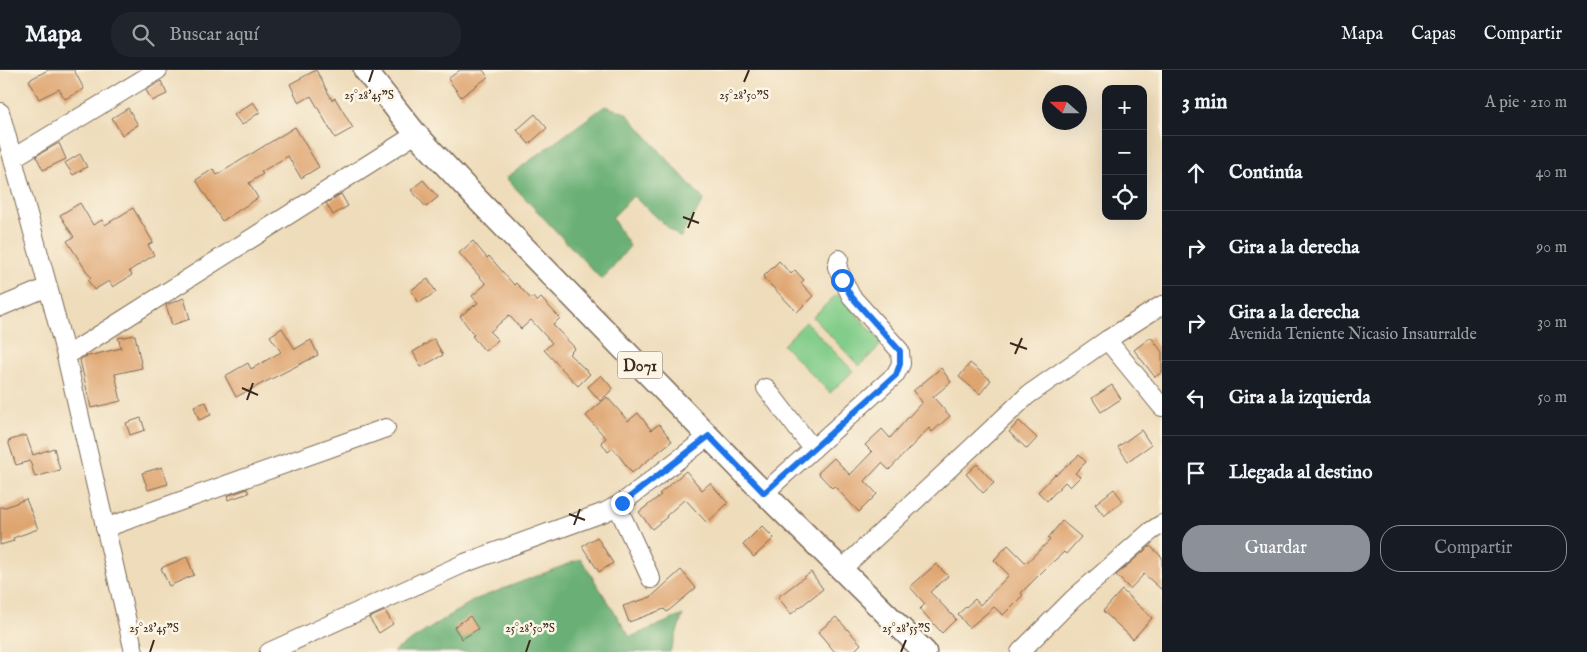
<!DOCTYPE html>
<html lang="es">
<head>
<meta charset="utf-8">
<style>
	:root { --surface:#171b24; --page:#20242c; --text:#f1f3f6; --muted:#9ea1a6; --line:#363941; --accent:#8c9099 }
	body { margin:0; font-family:"IM FELL English",serif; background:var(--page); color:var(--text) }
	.controls { position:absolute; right:15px; top:15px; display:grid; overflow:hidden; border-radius:10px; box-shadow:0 5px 20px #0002 }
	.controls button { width:45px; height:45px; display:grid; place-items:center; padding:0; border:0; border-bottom:1px solid var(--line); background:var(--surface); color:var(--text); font:25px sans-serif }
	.compass { position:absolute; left:1042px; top:15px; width:45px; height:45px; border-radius:50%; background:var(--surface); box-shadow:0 5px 20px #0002; rotate:291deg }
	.stop { position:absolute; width:15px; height:15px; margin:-11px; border:4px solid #1a73e8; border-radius:50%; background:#fff }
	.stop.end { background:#1a73e8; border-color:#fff; box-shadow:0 1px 5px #0008 }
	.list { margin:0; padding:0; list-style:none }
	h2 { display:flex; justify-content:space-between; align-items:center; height:65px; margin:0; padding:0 20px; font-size:21px }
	h2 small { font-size:16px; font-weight:400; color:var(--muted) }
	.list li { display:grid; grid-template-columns:32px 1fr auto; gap:15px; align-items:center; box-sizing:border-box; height:75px; padding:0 20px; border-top:1px solid var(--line) }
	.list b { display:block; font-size:19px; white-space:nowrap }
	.list p { margin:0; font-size:16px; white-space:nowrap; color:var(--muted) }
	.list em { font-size:16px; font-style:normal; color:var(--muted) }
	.actions { display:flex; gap:10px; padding:15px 20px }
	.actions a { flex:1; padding:11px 0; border:1px solid var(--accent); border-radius:20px; text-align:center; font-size:18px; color:var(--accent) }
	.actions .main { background:var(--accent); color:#fff }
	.icon { flex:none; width:28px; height:28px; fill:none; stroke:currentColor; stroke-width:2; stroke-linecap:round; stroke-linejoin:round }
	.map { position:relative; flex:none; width:1162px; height:582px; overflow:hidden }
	header { display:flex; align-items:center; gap:30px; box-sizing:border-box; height:70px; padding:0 25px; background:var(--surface); border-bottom:1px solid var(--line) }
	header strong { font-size:24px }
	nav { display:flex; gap:28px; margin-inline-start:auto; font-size:18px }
	.search { width:350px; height:45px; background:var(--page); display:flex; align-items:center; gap:12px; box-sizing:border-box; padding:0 18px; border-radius:20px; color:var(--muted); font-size:19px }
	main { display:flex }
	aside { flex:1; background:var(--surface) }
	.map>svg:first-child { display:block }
	.green { fill:#83cd8a; stroke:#5f7c54 }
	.forest { fill:#6ab076; stroke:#526d4a }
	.building { fill:#dfa571 }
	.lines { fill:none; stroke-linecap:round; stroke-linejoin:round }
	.minor-casing { stroke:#7a6855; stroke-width:20 }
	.major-casing { stroke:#7a6855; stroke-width:25 }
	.minor { stroke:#fff; stroke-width:18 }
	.major { stroke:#fff; stroke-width:22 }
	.route { stroke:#1a73e8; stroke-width:6 }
	.ticks { fill:none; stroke:#3b2a1e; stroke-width:2 }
	.labels { text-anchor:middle; stroke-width:5; stroke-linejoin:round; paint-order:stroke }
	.shield { fill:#fcf5e5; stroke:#75675a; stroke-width:1 }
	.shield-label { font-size:16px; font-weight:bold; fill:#3b2a1e }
	.ticks-label { font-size:12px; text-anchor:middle; fill:#3b2a1e; stroke:#fcf5e5; stroke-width:5; stroke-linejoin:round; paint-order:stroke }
</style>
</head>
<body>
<header>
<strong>Mapa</strong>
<div class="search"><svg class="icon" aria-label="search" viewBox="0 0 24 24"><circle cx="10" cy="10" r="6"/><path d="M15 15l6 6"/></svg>Buscar aquí</div>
<nav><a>Mapa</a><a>Capas</a><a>Compartir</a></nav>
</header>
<main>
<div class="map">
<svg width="1162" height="582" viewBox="0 0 1162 582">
	<rect width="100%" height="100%" fill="#fcf5e5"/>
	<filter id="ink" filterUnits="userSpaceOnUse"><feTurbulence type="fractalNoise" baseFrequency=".02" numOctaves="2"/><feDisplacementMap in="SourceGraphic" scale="10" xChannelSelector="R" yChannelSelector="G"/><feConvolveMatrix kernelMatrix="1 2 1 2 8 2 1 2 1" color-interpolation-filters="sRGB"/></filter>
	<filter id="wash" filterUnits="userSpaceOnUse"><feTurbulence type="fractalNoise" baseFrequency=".0096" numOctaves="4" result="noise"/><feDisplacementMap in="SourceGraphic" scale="20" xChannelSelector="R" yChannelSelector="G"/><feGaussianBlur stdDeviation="1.12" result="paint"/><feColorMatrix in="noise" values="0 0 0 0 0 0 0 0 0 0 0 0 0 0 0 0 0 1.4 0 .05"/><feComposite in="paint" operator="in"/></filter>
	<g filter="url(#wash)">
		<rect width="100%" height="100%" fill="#eedcba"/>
		<g class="green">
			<path d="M837,224L883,273L859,296L813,247Z"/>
			<path d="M806,252L853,301L830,323L783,275Z"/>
		</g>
		<g class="forest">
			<path d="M605,36L626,43L704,130L680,168L633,126L612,148L630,176L602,210L506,108Z"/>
			<path d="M581,489L630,567L683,545L670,582H393L474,530Z"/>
		</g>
		<g id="blocks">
			<g class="building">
				<path d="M48,0H74L84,19L65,29L59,19L39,29L29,10Z"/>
				<path d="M316,0L332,30L335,28L353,58L335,68L311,26L299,33L290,14Z"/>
				<path d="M460,0H483L488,7L461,27L448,9Z"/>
				<path d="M161,11L167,24L152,31L146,20Z"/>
				<path d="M253,32L260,42L242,55L234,45Z"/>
				<path d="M128,38L138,55L122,65L112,48Z"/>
				<path d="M535,44L547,58L529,74L517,60Z"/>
				<path d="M295,57L319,97L301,108L288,86L261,102L263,104L249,113L258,128L222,151L196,110L213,99L217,105Z"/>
				<path d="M59,73L66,89L43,100L36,86Z"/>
				<path d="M80,84L87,97L73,105L65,93Z"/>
				<path d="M423,110L438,127L426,137L411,120Z"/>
				<path d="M341,124L348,136L333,145L326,133Z"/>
				<path d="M80,133L93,155L102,150L105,155L133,138L153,172L148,175L154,185L129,201L132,205L113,217L109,211L94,220L88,210L91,208L67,171L74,167L60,145Z"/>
				<path d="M473,171L487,188L489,186L514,215L516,213L531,229L533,227L537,232L541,228L560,248L553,255L575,278L569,284L590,304L578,316L544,280L552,273L531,250L521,259L509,245L490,262L498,270L485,281L472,266L474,265L460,246L478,233L472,226L486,214L459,183Z"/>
				<path d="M779,191L791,204L795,200L804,210L801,213L813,226L797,242L763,207Z"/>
				<path d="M428,209L436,222L419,233L411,220Z"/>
				<path d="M184,228L190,249L172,255L166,235Z"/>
				<path d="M282,258L295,279L311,270L318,285L236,327L225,306L248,293L251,299L281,282L270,266Z"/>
				<path d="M135,265L142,298L115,304L121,331L91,338L80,290L84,287L121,278L118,268Z"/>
				<path d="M1151,267L1162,282V302L1155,307L1134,280Z"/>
				<path d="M434,269L443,285L421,297L413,282Z"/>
				<path d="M970,293L991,310L980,324L959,307Z"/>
				<path d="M941,298L951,312L933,327L950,346L932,362L929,358L889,400L882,393L865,411L877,424L859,442L834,416L832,418L818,403L834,388L850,405L872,382L865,375L882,359L890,368L922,332L913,321Z"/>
				<path d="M601,305L613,319L600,331L588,317Z"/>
				<path d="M1112,315L1121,329L1101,342L1092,328Z"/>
				<path d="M607,327L628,351L638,343L651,360L659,354L672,371L632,403L613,378L608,382L601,372L606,368L586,346Z"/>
				<path d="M206,332L211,345L199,350L194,336Z"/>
				<path d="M141,348L145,360L130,365L126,353Z"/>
				<path d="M1019,351L1037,368L1027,379L1009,362Z"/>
				<path d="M1141,360L1151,375L1128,391L1118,377Z"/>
				<path d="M26,365L33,385L54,378L60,400L35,407L30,391L16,395L8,371Z"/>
				<path d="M1079,385L1086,392L1075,403L1080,407L1070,417L1065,412L1047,431L1038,422L1055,404L1056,405Z"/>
				<path d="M977,394L994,413L983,423L966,404Z"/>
				<path d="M162,397L168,414L148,420L142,403Z"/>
				<path d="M686,401L702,420L710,413L728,433L707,453L685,429L666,446L667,447L652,459L639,442L661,425L659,424Z"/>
				<path d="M247,419L249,423L228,430L227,426Z"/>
				<path d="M1114,419L1123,431L1104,446L1095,434Z"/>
				<path d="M26,429L38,459L13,468L14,471L0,475V437H2L3,438Z"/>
				<path d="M1062,451L1081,467L1066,484L1064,482L1046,498L1021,523L1023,525L1003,545L994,537L969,558L958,544L975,529L980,535L1009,505L994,490L1008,475L1026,493L1050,470L1048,468Z"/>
				<path d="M762,456L774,468L754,487L743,475Z"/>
				<path d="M597,467L613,493L599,502L582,476Z"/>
				<path d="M1150,476L1162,487V520L1144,504L1130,519L1116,505Z"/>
				<path d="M187,487L194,505L169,516L161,498Z"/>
				<path d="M936,494L948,506L930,522L956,549L942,563L920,539L925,534L910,517Z"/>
				<path d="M681,500L696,518L667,542L664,539L629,552L623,536L651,527Z"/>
				<path d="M811,502L823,519L791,544L778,527Z"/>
				<path d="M1122,520L1152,548L1133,569L1103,541Z"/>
				<path d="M385,541L393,554L379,563L369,548Z"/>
				<path d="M470,546L478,559L462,569L454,557Z"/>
				<path d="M836,547L861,574L853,582H835L818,562Z"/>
			</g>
		</g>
	</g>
	<g filter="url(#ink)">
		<use href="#blocks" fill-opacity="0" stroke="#7a6855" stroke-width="1"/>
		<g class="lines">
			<g class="minor-casing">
				<g id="minor">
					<path d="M0,42L48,217L66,286L134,582"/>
					<path d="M13,88L158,0"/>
					<path d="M0,237L48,217"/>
					<path d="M1107,270L1162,337"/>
					<path d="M66,286L416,64"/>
					<path d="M766,318L813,379"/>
					<path d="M764,423L895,305L901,294L900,281L851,226L837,197L839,189"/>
					<path d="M614,437L621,444L651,509"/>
					<path d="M105,458L386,358"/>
					<path d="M842,499L1028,325L1107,270L1162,235"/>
					<path d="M269,582L465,493L605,442L622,433L709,366"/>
					<path d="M1020,582L1073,529L1151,461L1162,454"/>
				</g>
			</g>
			<g class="major-casing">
				<path id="major" d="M365,0L416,64L477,129L764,423L925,582"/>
			</g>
			<use href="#minor" class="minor"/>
			<use href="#major" class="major"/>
		</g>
	</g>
	<g class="lines" filter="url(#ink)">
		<path class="route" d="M622,433L709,366L764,423L896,305L900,294V281L851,226L842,210"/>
	</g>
	<path class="ticks" d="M369,12L373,0M744,12L749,0M683,147L699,153M688,158L694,142M1010,273L1027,279M1015,284L1022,268M242,318L258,325M247,330L253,313M569,444L585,450M574,455L580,439M150,582L154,570M526,582L530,570M901,582L906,570"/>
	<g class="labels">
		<rect class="shield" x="617.5" y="281.5" width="45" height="27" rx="4"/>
		<g class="shield-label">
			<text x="640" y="301">D071</text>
		</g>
	</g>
	<g class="ticks-label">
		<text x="369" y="29">25°28'45"S</text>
		<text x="744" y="29">25°28'50"S</text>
		<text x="154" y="562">25°28'45"S</text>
		<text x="530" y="562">25°28'50"S</text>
		<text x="906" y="562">25°28'55"S</text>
	</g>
</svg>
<div class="controls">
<button>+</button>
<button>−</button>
<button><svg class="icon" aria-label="locate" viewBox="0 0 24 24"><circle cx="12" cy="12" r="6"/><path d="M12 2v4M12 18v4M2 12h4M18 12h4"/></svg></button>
</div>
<svg class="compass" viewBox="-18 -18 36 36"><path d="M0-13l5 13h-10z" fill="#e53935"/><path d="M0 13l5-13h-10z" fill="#9ea1a6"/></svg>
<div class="stop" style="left:842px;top:210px"></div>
<div class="stop end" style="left:622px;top:433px"></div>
</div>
<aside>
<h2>3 min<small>A pie · 210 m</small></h2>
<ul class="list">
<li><svg class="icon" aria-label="ahead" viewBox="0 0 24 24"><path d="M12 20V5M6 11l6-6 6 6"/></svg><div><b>Continúa</b></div><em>40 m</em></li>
<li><svg class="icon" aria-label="right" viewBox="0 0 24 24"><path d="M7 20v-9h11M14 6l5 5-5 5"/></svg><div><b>Gira a la derecha</b></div><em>90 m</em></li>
<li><svg class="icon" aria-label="right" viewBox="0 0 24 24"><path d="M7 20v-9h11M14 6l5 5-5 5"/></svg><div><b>Gira a la derecha</b><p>Avenida Teniente Nicasio Insaurralde</p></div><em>30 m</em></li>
<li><svg class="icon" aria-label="left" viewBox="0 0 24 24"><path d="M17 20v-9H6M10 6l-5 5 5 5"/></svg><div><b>Gira a la izquierda</b></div><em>50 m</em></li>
<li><svg class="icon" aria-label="arrive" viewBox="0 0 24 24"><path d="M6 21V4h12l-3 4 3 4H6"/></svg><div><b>Llegada al destino</b></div></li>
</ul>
<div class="actions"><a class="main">Guardar</a><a>Compartir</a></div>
</aside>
</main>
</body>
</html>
